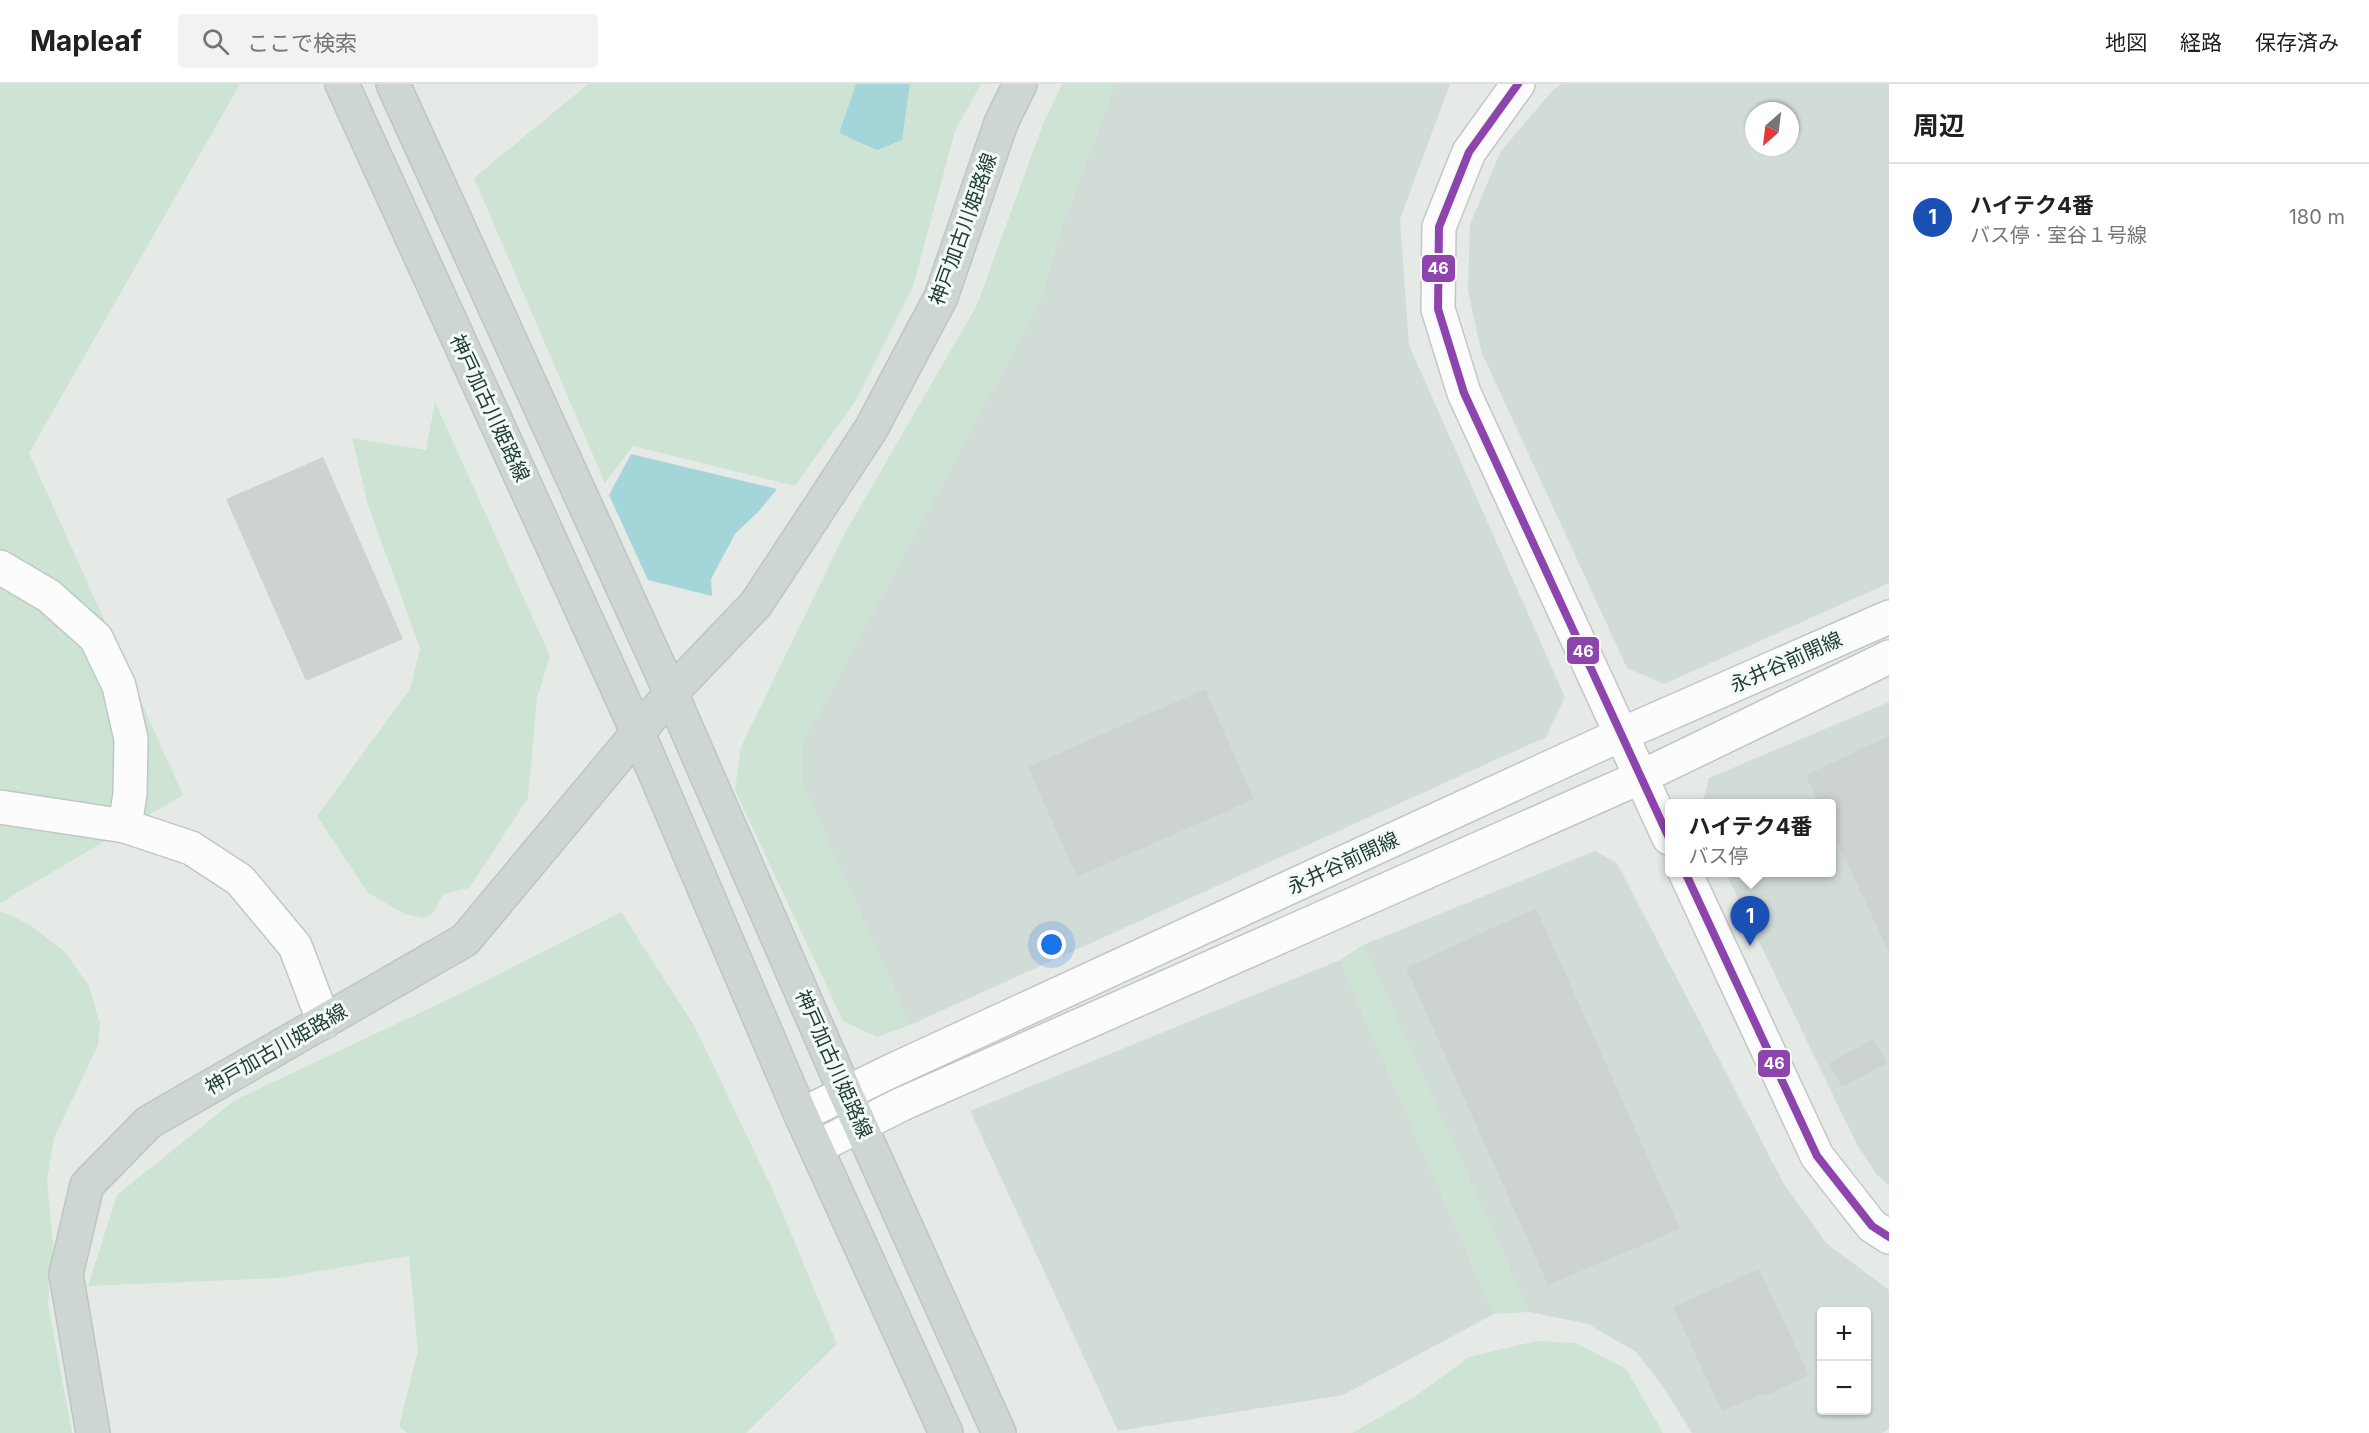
<!DOCTYPE html>
<html lang="ja">
<head>
<meta charset="utf-8">
<style>
	:root { --surface:#fff; --page:#f2f2f2; --text:#202124; --muted:#757577; --line:#e0e0e0; --accent:#667a73 }
	body { margin:0; font-family:Inter,"Noto Sans JP",sans-serif; background:var(--page); color:var(--text) }
	.controls { position:absolute; right:18px; bottom:18px; display:grid; overflow:hidden; border-radius:6px; box-shadow:0 2px 4px #0004 }
	.controls button { width:54px; height:54px; display:grid; place-items:center; padding:0; border:0; border-bottom:2px solid var(--line); background:var(--surface); color:var(--text); font:30px sans-serif }
	.compass { position:absolute; left:1745px; top:18px; width:54px; height:54px; border-radius:50%; background:var(--surface); box-shadow:0 2px 4px #0004; rotate:208deg }
	.you { position:absolute; left:1052px; top:861px; width:21px; height:21px; margin:-15px; border:4px solid #fff; border-radius:50%; background:#1a73e8; box-shadow:0 0 0 9px #1a73e833 }
	.badge { display:grid; place-items:center; width:39px; height:39px; border-radius:50%; background:var(--accent); color:#fff; font-size:20px; font-weight:700 }
	.pin { position:absolute; translate:-50% -50px; filter:drop-shadow(0 2px 3px #0008) }
	.pin::after { content:''; position:absolute; top:32px; width:21px; height:18px; background:inherit; clip-path:polygon(0 0,100% 0,50% 100%) }
	.popup { position:absolute; left:1665px; top:715px; width:171px; height:78px; box-sizing:border-box; display:grid; place-content:center; border-radius:6px; background:var(--surface); filter:drop-shadow(0 2px 4px #0005); font-size:20px; white-space:nowrap; color:var(--muted) }
	.popup b { font-size:22px; color:var(--text) }
	.popup::after { content:''; position:absolute; left:50%; top:100%; margin-left:-12px; border:12px solid transparent; border-top-color:var(--surface) }
	.list { margin:0; padding:0; list-style:none }
	h2 { display:flex; justify-content:space-between; align-items:center; height:78px; margin:0; padding:0 24px; font-size:26px }
	h2 small { font-size:20px; font-weight:400; color:var(--muted) }
	.list li { display:grid; grid-template-columns:39px 1fr auto; gap:18px; align-items:center; box-sizing:border-box; height:108px; padding:0 24px; border-top:2px solid var(--line) }
	.list b { display:block; font-size:22px; white-space:nowrap }
	.list p { margin:0; font-size:20px; white-space:nowrap; color:var(--muted) }
	.list em { font-size:20px; font-style:normal; color:var(--muted) }
	.icon { flex:none; width:33px; height:33px; fill:none; stroke:currentColor; stroke-width:2; stroke-linecap:round; stroke-linejoin:round }
	.map { position:relative; flex:none; width:1889px; height:1349px; overflow:hidden }
	header { display:flex; align-items:center; gap:36px; box-sizing:border-box; height:84px; padding:0 30px; background:var(--surface); border-bottom:2px solid var(--line) }
	header strong { font-size:28px }
	nav { display:flex; gap:33px; margin-inline-start:auto; font-size:21px }
	.search { width:420px; height:54px; background:var(--page); display:flex; align-items:center; gap:15px; box-sizing:border-box; padding:0 21px; border-radius:6px; color:var(--muted); font-size:22px }
	main { display:flex }
	aside { flex:1; background:var(--surface) }
	.map>svg:first-child { display:block }
	.built { fill:#d2dcd7; fill-rule:evenodd }
	.green { fill:#cde3d3 }
	.water { fill:#a4d5d9 }
	.building { fill:#ccd3d0 }
	.lines { fill:none; stroke-linecap:round; stroke-linejoin:round }
	.secondary-casing { stroke:#c0c8c4; stroke-width:36 }
	.primary-casing { stroke:#bcc6c2; stroke-width:36 }
	.secondary { stroke:#fbfcfb; stroke-width:33 }
	.primary { stroke:#cdd6d3; stroke-width:33 }
	.bus-1-casing { stroke:#f3f9f5; stroke-width:12 }
	.bus-1 { stroke:#8e44ad; stroke-width:8 }
	.labels { text-anchor:middle; stroke-width:6; stroke-linejoin:round; paint-order:stroke }
	.street-label { font-size:20px; fill:#213e35; stroke:#f3f9f5 }
	.line-badge { stroke:#f3f9f5; stroke-width:2 }
	.badge-label { font-size:16px; text-anchor:middle; font-weight:bold; fill:#fff }
</style>
</head>
<body>
<header>
<strong>Mapleaf</strong>
<div class="search"><svg class="icon" aria-label="search" viewBox="0 0 24 24"><circle cx="10" cy="10" r="6"/><path d="M15 15l6 6"/></svg>ここで検索</div>
<nav><a>地図</a><a>経路</a><a>保存済み</a></nav>
</header>
<main>
<div class="map">
<svg width="1889" height="1349" viewBox="0 0 1889 1349">
	<rect width="100%" height="100%" fill="#e5eae7"/>
	<g class="built">
		<path d="M1115,0H1450L1400,135L1409,261L1565,613L1546,653L910,941L801,697L802,660L1040,217L1059,150Z"/>
		<path d="M1562,0H1889V499L1664,600L1627,584L1481,267L1468,207L1470,140L1501,67L1553,6ZM1754,27H1790V63H1754Z"/>
		<path d="M1889,618V1102L1877,1091L1856,1059L1726,789L1831,788V720H1702L1709,694Z"/>
		<path d="M1595,767L1617,779L1784,1100L1826,1159L1889,1206V1345L1882,1349H1692L1661,1300L1636,1268L1588,1240L1529,1228L1363,861ZM1822,1228H1866V1326H1822Z"/>
		<path d="M1340,876L1494,1230L1343,1311L1118,1347L970,1027Z"/>
	</g>
	<g class="green">
		<path d="M0,0H240L29,369L183,711L0,819Z"/>
		<path d="M588,0H856L839,48L902,56L910,0H981L955,47L913,202L856,316L795,402L633,362L605,399L474,94Z"/>
		<path d="M1062,0H1115L1059,150L1040,217L802,660L801,697L910,941L877,953L843,937L735,706L741,663L845,449L977,221L1043,40Z"/>
		<path d="M435,318L550,572L537,614L528,714L469,804L443,810L433,829L424,834L405,830L368,809L317,732L410,605L420,564L368,421L352,354L426,366Z"/>
		<path d="M0,827L29,840L64,867L89,902L100,940L98,961L54,1054L47,1097L53,1160L48,1220L72,1349H0Z"/>
		<path d="M621,828L695,943L775,1111L837,1260L746,1349H407L399,1342L418,1267L409,1172L278,1194L88,1202L117,1111L235,1016L464,908Z"/>
		<path d="M1363,861L1529,1228L1494,1230L1340,876Z"/>
		<path d="M1536,1257L1576,1259L1626,1285L1663,1349H1352L1413,1314L1469,1273Z"/>
	</g>
	<g class="water">
		<path d="M856,0H910L902,56L877,66L839,49Z"/>
		<path d="M631,370L777,405L759,427L735,450L711,495L712,512L648,496L609,411Z"/>
	</g>
	<g class="building">
		<path d="M323,373L403,555L306,597L226,415Z"/>
		<path d="M1205,605L1254,715L1077,793L1028,683Z"/>
		<path d="M1889,652V868L1831,745V720H1819L1806,691Z"/>
		<path d="M1536,824L1680,1145L1548,1201L1406,884Z"/>
		<path d="M1873,955L1887,979L1842,1003L1829,979Z"/>
		<path d="M1759,1185L1809,1291L1765,1312L1764,1309L1722,1327L1673,1223Z"/>
	</g>
	<g class="lines">
		<g class="secondary-casing">
			<g id="secondary">
				<path d="M1518,0L1469,68L1439,143L1438,225L1464,309L1669,754"/>
				<path d="M0,483L49,512L96,554L119,602L131,655L130,710L125,742"/>
				<path d="M0,723L125,742L191,764L240,796L295,862L324,938"/>
				<path d="M1685,788L1817,1072L1872,1142L1889,1153"/>
				<path d="M801,1031L891,987L1620,651L1889,533"/>
				<path d="M817,1063L902,1020L1641,693L1889,573"/>
			</g>
		</g>
		<g class="primary-casing">
			<g id="primary">
				<path d="M342,0L638,649L801,1031L946,1349"/>
				<path d="M393,0L671,609L846,1010L999,1349"/>
				<path d="M93,1349L66,1190L87,1101L149,1038L465,856L671,609L756,520L871,345L941,213L1001,39L1020,0"/>
			</g>
		</g>
		<use href="#secondary" class="secondary"/>
		<use href="#primary" class="primary"/>
		<g class="bus-1-casing">
			<g id="bus-1">
				<path d="M1518,0L1469,68L1439,143L1438,225L1464,309L1669,754"/>
				<path d="M1685,788L1817,1072L1872,1142L1889,1153"/>
			</g>
		</g>
		<use href="#bus-1" class="bus-1"/>
	</g>
	<g class="labels">
		<g class="street-label">
			<text transform="translate(963 145) rotate(-70)" y="7">神戸加古川姫路線</text>
			<text transform="translate(490 324) rotate(65)" y="7">神戸加古川姫路線</text>
			<text transform="translate(1786 578) rotate(-24)" y="7">永井谷前開線</text>
			<text transform="translate(1343 779) rotate(-25)" y="7">永井谷前開線</text>
			<text transform="translate(276 965) rotate(-30)" y="7">神戸加古川姫路線</text>
			<text transform="translate(834 980) rotate(66)" y="7">神戸加古川姫路線</text>
		</g>
	</g>
	<g class="line-badge">
		<rect x="1421" y="170" width="35" height="29" rx="6" fill="#8e44ad"/>
		<rect x="1566" y="552" width="34" height="29" rx="6" fill="#8e44ad"/>
		<rect x="1757" y="965" width="34" height="29" rx="6" fill="#8e44ad"/>
	</g>
	<g class="badge-label">
		<text x="1438" y="190">46</text>
		<text x="1583" y="573">46</text>
		<text x="1774" y="985">46</text>
	</g>
</svg>
<div class="controls">
<button>+</button>
<button>−</button>
</div>
<svg class="compass" viewBox="-18 -18 36 36"><path d="M0-13l5 13h-10z" fill="#e53935"/><path d="M0 13l5-13h-10z" fill="#757577"/></svg>
<div class="you"></div>
<div class="pin badge" style="left:1750px;top:862px;background:#1a4fb4">1</div>
<div class="popup"><b>ハイテク4番</b>バス停</div>
</div>
<aside>
<h2>周辺<small></small></h2>
<ul class="list">
<li><span class="badge" style="background:#1a4fb4">1</span><div><b>ハイテク4番</b><p>バス停 · 室谷１号線</p></div><em>180 m</em></li>
</ul>
</aside>
</main>
</body>
</html>
